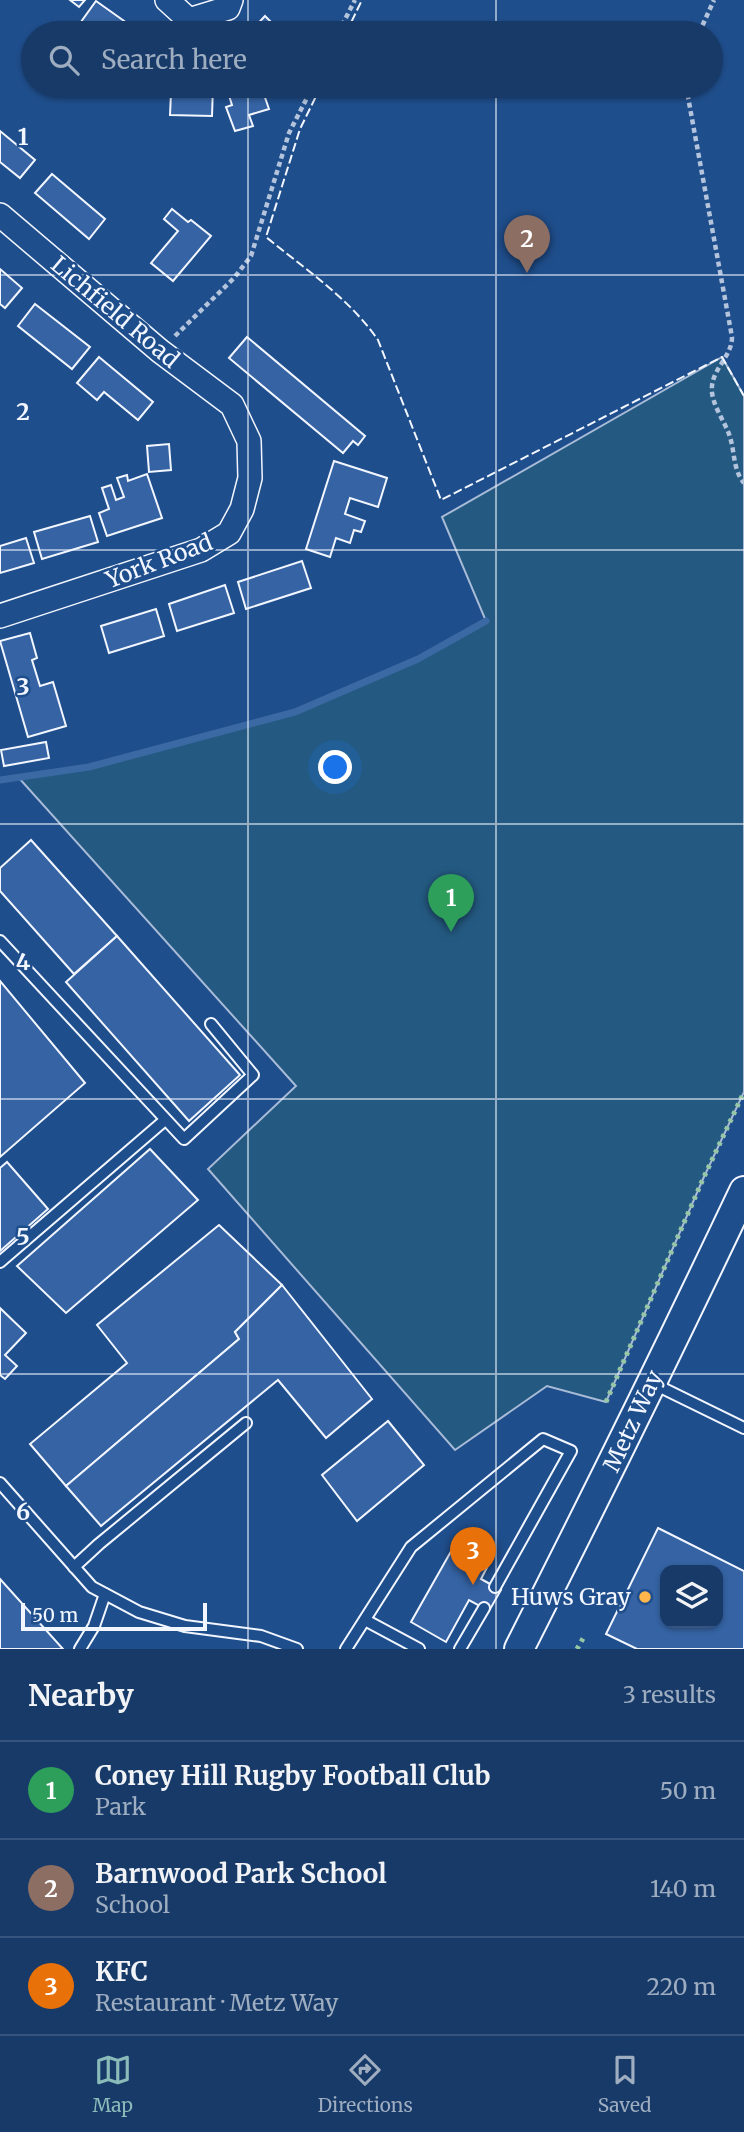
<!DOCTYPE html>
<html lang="en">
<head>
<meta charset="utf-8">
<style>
	:root { --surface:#173a69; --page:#20416f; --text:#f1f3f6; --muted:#9eadc0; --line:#36547d; --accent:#8bbbb9 }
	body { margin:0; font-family:Merriweather,serif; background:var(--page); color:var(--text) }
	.controls { position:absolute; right:21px; bottom:21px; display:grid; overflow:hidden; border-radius:14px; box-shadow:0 2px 5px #0004 }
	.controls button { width:63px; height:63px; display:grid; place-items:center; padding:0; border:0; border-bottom:2px solid var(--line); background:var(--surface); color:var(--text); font:35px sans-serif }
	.scale { position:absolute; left:21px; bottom:18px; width:186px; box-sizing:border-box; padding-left:7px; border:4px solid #f2f6ff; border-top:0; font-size:19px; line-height:24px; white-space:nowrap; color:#f2f6ff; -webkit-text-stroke:5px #1f4e8c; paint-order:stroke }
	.you { position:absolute; left:336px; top:768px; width:24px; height:24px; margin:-18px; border:5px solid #fff; border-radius:50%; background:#1a73e8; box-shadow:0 0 0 10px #1a73e833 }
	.badge { display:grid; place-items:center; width:46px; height:46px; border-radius:50%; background:var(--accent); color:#fff; font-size:23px; font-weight:700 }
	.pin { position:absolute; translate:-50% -58px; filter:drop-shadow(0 2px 4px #0008) }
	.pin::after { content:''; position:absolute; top:37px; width:24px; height:21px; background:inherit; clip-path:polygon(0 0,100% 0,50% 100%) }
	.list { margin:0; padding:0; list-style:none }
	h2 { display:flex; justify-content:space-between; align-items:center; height:91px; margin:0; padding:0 28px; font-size:30px }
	h2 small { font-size:23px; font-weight:400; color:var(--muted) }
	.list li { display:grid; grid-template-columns:46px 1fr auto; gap:21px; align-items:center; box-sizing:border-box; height:98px; padding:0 28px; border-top:2px solid var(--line) }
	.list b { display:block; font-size:26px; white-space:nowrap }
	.list p { margin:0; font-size:23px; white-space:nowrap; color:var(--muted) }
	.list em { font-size:23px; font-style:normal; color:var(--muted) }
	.icon { flex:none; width:38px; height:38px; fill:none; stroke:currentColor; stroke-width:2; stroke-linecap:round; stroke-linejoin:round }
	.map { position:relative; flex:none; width:744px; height:1649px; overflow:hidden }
	.search { position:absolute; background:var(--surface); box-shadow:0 2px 5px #0004; left:21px; right:21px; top:21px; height:77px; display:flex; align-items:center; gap:18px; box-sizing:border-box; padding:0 24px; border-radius:38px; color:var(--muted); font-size:26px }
	.sheet { height:385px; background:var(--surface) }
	nav { display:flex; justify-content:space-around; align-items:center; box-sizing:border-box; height:98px; border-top:2px solid var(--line); background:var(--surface); font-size:19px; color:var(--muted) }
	nav a { display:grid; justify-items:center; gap:4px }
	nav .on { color:var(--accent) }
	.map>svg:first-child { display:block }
	.green { fill:#245a82; stroke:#a8bbd7; stroke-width:2 }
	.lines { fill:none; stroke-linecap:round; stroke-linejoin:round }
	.stream { stroke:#3b69a3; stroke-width:7 }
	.building { fill:#3563a3; stroke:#f2f6ff; stroke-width:2; fill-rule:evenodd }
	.service-casing { stroke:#f2f6ff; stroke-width:14 }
	.minor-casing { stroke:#f2f6ff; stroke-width:26 }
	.tertiary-casing { stroke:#f2f6ff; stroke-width:32 }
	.path { stroke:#b3c4dc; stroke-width:4.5; stroke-dasharray:5 3.5; stroke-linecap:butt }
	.service { stroke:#1f4e8c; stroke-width:10 }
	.minor { stroke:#1f4e8c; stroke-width:23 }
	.tertiary { stroke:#1f4e8c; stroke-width:28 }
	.hedge { stroke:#97c8a6; stroke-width:5; stroke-dasharray:3.5 5; stroke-linecap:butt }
	.fence { stroke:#f2f6ff; stroke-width:2; stroke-dasharray:9 3.5; stroke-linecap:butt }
	.grid { fill:none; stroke:#f2f6ff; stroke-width:2; stroke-opacity:0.55 }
	.poi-dot { fill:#ffb74d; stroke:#1f4e8c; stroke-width:2.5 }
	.labels { text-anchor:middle; stroke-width:5; stroke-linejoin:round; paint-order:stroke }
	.street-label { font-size:23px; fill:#f2f6ff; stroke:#1f4e8c }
	.poi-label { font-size:23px; fill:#f2f6ff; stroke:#1f4e8c; text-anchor:end }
	.grid-label { font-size:23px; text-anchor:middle; font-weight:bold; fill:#f2f6ff; stroke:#1f4e8c; stroke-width:5; stroke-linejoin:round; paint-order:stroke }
</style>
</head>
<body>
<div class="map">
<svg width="744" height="1649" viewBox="0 0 744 1649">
	<rect width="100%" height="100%" fill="#1f4e8c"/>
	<path class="green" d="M722,357L744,396V1092L703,1179L606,1402L547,1386L455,1450L208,1169L296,1086L18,777L89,767L295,712L418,659L486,621L442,517Z"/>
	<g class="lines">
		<path class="stream" d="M0,780L89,767L295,712L418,659L486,621"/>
	</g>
	<g class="building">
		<path d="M70,0H85L79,7Z"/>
		<path d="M96,1L141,33H73Z"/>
		<path d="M265,16L282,33H249Z"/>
		<path d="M181,86H213L212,116L170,115L171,93H181Z"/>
		<path d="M226,86H261L269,109L249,115L253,126L235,131L226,107L232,105Z"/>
		<path d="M0,131L35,160L20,178L0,162Z"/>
		<path d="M52,174L105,219L89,239L35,193Z"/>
		<path d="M172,209L188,222L191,220L211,236L173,281L151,263L178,231L164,219Z"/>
		<path d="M0,269L22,288L5,308L0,304Z"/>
		<path d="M35,304L90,347L72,369L18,326Z"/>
		<path d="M247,337L365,436L358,445L353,441L343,453L229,358Z"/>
		<path d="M99,357L153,402L138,420L104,392L97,400L77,383Z"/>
		<path d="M169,444L171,470L149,472L147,446Z"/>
		<path d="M334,461L387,478L378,507L350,498L345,514L365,521L361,532L354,530L350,543L336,538L330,557L306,549Z"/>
		<path d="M147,474L162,518L107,536L99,513L109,509L102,488L111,485L116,500L124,497L117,478L127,475L128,481Z"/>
		<path d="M90,516L98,542L42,559L34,532Z"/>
		<path d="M26,538L34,563L0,573V546Z"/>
		<path d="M302,561L311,588L246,609L238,582Z"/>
		<path d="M225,585L234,613L177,631L169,604Z"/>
		<path d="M156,609L164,636L109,653L101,626Z"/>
		<path d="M30,633L37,658L32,660L40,686L53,682L66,726L28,737L0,641Z"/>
		<path d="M46,742L49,758L4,766L1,750Z"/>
		<path d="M31,840L117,936L74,974L0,891V868Z"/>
		<path d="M117,936L240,1075L189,1121L66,982Z"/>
		<path d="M0,981L85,1083L0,1157Z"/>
		<path d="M150,1149L198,1200L66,1313L17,1266Z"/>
		<path d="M7,1162L48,1209L0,1251V1168Z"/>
		<path d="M219,1225L282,1285L235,1332L239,1339L66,1486L30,1444L127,1363L97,1325Z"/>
		<path d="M282,1285L372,1399L326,1438L278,1380L101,1526L66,1486L239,1339L235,1332Z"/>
		<path d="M0,1308L26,1333L5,1355L17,1366L5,1379L0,1375Z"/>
		<path d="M388,1421L424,1465L357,1521L322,1475Z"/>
		<path d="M658,1528L744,1571V1649H637L606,1634ZM665,1570H718V1623H665Z"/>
		<path d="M458,1539L492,1558L481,1579L501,1590L489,1611L469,1600L446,1642L411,1622Z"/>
		<path d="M0,1579L63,1649H0Z"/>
	</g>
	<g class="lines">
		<g class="service-casing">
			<g id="service">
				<path d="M0,941L184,1139L253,1075L211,1024"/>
				<path d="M0,1262L165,1120"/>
				<path d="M652,1383L744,1428"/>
				<path d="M0,1483L92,1587L139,1612L185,1626L261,1636L297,1649"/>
				<path d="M74,1567L99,1544L246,1423"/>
				<path d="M365,1620L419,1649"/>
				<path d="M80,1649L94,1626L105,1594"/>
				<path d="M346,1649L411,1547L543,1439L571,1451L495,1587"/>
				<path d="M460,1649L484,1608"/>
			</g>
		</g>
		<g class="minor-casing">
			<g id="minor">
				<path d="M167,0L189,20L228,8L231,0"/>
				<path d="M0,215L160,351L232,405L249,441L250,478L242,509L229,533L201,550L0,616"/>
			</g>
		</g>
		<g class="tertiary-casing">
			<path id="tertiary" d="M519,1649C596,1497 671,1345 744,1191"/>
		</g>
		<g class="path">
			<path d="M338,33L355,0"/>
			<path d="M699,33L714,0"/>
			<path d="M686,86L732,337C732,356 714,367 712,386C710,403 725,421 730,437C735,453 733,470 744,483"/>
			<path d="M175,336L234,278L251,256L289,133L313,86"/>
		</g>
		<use href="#service" class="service"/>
		<use href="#minor" class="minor"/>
		<use href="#tertiary" class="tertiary"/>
		<g class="hedge">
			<path d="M606,1402L703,1179L744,1092"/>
			<path d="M577,1649L585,1635"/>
		</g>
		<g class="fence">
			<path d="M346,33L362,0"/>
			<path d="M321,86L300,129L266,237C305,269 349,298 378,340L441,500L722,357L744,396"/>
		</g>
	</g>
	<path class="grid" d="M248,0V33M496,0V33M248,86V1649M496,86V1649M0,275H744M0,550H744M0,824H744M0,1099H744M0,1374H744"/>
	<circle class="poi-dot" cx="645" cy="1597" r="7"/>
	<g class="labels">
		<g class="street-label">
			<text transform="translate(115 312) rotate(40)" y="8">Lichfield Road</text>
			<text transform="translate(159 561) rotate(-21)" y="8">York Road</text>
			<text transform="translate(633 1421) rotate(-65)" y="8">Metz Way</text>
		</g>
		<g class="poi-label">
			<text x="631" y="1605">Huws Gray</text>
		</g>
	</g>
	<g class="grid-label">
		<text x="23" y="145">1</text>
		<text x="23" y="420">2</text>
		<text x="23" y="695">3</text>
		<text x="23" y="970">4</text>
		<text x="23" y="1245">5</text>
		<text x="23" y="1520">6</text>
	</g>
</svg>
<div class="controls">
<button><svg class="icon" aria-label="layers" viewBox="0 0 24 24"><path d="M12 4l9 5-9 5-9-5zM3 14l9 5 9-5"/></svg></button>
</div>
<div class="scale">50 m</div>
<div class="you"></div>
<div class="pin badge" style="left:451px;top:932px;background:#2e9e5b">1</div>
<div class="pin badge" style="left:527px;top:273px;background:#8d6e63">2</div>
<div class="pin badge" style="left:473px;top:1585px;background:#e8710a">3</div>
<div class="search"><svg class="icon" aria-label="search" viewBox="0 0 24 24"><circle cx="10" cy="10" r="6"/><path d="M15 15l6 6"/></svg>Search here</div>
</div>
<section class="sheet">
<h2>Nearby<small>3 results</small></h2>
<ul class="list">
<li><span class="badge" style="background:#2e9e5b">1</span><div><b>Coney Hill Rugby Football Club</b><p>Park</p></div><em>50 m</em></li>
<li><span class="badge" style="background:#8d6e63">2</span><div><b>Barnwood Park School</b><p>School</p></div><em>140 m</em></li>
<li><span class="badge" style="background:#e8710a">3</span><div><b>KFC</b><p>Restaurant · Metz Way</p></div><em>220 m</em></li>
</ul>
</section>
<nav>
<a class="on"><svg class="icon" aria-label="map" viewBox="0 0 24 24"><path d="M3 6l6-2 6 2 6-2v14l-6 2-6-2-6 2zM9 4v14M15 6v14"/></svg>Map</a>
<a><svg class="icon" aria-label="directions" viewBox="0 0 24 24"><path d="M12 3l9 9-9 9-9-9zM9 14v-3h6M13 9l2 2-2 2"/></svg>Directions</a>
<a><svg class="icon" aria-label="saved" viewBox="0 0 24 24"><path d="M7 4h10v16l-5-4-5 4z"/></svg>Saved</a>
</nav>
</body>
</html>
